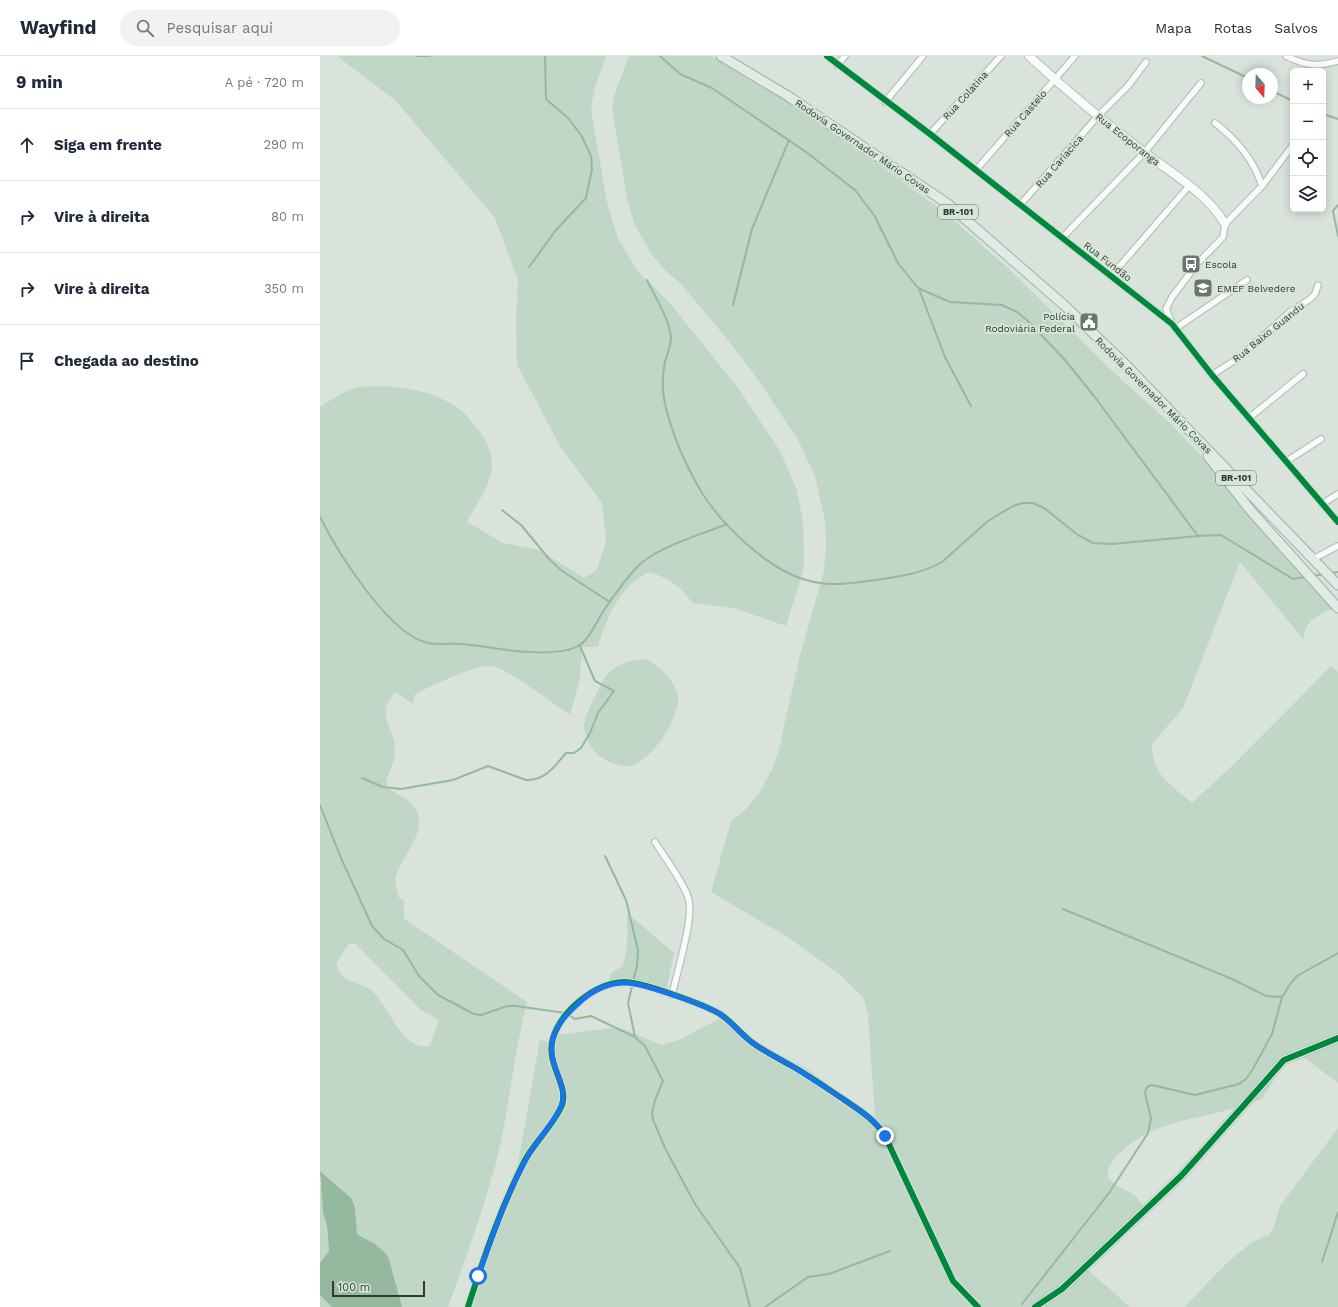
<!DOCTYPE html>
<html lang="pt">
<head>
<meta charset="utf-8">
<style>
	:root { --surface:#fff; --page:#f2f2f3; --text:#1f2937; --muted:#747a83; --line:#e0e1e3 }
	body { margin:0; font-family:"Work Sans",sans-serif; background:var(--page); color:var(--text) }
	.controls { position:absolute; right:12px; top:12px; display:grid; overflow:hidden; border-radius:6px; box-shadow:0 2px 10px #0003 }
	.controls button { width:36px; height:36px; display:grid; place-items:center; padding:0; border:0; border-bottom:1px solid var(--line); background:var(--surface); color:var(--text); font:20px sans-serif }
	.compass { position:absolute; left:922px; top:12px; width:36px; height:36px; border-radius:50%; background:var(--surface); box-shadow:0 2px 10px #0003; rotate:161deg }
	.scale { position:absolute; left:12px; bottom:10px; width:93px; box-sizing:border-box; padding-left:4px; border:2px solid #323934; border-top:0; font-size:11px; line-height:14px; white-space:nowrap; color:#323934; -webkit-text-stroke:3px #d5e6d9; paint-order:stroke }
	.stop { position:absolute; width:12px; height:12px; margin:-9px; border:3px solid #1a73e8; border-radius:50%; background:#fff }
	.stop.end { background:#1a73e8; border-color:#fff; box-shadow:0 1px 4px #0008 }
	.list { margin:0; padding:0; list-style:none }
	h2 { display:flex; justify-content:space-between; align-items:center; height:52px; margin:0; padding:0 16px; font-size:17px }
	h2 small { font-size:13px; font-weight:400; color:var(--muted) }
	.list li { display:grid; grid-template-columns:26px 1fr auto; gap:12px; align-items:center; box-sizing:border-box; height:72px; padding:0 16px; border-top:1px solid var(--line) }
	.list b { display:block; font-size:15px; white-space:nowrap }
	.list em { font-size:13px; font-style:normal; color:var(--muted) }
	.icon { flex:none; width:22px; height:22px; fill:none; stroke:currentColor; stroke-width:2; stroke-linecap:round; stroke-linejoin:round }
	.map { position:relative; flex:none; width:1018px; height:1251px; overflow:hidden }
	header { display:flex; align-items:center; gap:24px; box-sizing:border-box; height:56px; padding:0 20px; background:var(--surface); border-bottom:1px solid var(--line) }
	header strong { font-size:19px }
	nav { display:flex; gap:22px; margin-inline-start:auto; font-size:14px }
	.search { width:280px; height:36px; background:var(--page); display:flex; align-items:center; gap:10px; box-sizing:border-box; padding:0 14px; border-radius:22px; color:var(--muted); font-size:15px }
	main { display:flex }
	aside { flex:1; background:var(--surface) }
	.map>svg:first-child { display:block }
	.green { fill:#c0d6c6; fill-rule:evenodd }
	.water { fill:#94b99e }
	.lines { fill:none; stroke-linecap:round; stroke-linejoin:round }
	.stream { stroke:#94b99e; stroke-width:2 }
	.street-casing { stroke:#b9c0bb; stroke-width:8 }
	.secondary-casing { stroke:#b9c0bb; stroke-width:10 }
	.primary-casing { stroke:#9fafa4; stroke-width:11 }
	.street { stroke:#f9fbfa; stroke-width:5.5 }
	.secondary { stroke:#f9fbfa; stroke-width:8 }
	.primary { stroke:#e2eae5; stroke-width:9 }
	.cycleway-casing { stroke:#d5e6d9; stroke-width:8 }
	.cycleway { stroke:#00873e; stroke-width:6 }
	.route { stroke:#1a73e8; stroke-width:5 }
	.labels { text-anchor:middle; stroke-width:4; stroke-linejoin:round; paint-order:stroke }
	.shield { fill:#d5e6d9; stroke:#636d66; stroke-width:1 }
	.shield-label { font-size:9px; font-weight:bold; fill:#323934 }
	.street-label { font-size:10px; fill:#323934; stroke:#d5e6d9 }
	.poi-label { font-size:10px; fill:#323934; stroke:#d5e6d9; text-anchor:start }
</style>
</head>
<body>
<header>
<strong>Wayfind</strong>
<div class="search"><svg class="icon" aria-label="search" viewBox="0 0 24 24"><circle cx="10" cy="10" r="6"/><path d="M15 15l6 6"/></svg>Pesquisar aqui</div>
<nav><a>Mapa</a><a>Rotas</a><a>Salvos</a></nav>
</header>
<main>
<aside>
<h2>9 min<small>A pé · 720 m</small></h2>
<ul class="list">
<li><svg class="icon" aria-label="ahead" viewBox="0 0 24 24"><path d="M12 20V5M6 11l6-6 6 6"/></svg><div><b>Siga em frente</b></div><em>290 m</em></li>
<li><svg class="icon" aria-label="right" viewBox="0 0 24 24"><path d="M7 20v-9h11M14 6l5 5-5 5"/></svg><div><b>Vire à direita</b></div><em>80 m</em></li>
<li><svg class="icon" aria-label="right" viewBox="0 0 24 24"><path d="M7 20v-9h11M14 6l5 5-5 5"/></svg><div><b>Vire à direita</b></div><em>350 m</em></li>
<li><svg class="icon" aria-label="arrive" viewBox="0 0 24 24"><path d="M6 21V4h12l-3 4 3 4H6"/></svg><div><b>Chegada ao destino</b></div></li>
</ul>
</aside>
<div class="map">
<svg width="1018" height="1251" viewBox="0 0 1018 1251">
	<rect width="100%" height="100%" fill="#d9e2db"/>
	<g class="green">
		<path d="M17,0H286L275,31L271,53L287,147L298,183L319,217L348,245L418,332L460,395L476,432L483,465L484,499V511L466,570L414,552L372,547C361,529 349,523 330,516C301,527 286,562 278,591H262L260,623L250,659C234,648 189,613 172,610C158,607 109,631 95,638L93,648L75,636C53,662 77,671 75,697C74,710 65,719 67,732C73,736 80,739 86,743C118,767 83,796 76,820C74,826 77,835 79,842L84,844V863L207,946C194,996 190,1048 178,1098C165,1150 146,1201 128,1251H82L43,1180L37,1178L36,1164L20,1132L0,1115V351C13,343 26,333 41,331C74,328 117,334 143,356C148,360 152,367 157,372C165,382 172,395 172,408C172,429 156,448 147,466L183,487L219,494L264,522L277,514L286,486L282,447L240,390L197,309L196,265L198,224L175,162L76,45ZM28,888H36L101,954L119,964L110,990C80,996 69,946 48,932C35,925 20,925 16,908Z"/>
		<path d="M309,0H391L448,31L518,79L623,155L687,211L791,314L852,369L1018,544V550C1002,558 983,563 984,584L920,506L863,652L832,688C831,718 851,729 872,747L914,708L1011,610L1018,616V1027L973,993L942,1043C929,1047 917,1052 904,1055C865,1065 832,1067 801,1096C794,1102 787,1110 788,1119C790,1130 806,1132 814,1139C818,1142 821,1147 824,1151L768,1214L810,1251H150L179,1167L199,1102L220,984L235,988L238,979L291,972L304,973L341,989L359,984L408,958C425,990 459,996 487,1013C510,1028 531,1048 555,1060L548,959L543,941L519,918L469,882L391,836L411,765L425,754L438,739L453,712L459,693L480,599L504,515L506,488L505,465L495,420L478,384L437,322L408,284L362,229L344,213L332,199L314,167L307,141L292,53L295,37Z"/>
		<path d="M326,603C340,611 355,624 358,641C360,662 327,714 304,710C285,707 272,698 266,680C266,677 264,673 264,671C264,661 271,648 276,639C280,631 284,619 292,614C302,606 313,604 326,603Z"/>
		<path d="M307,857L354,897L346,935L305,922L288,927L291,917L303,910C309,892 307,875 307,857Z"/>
		<path d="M1018,1072V1251H865C886,1230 921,1186 949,1179L954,1171L960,1150Z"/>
		<path d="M0,1127L9,1195L0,1207Z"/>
		<path d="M0,1239L12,1251H0Z"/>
	</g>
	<path class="water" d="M0,1115L31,1142L35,1151L37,1178L55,1188L68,1200L82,1251H12L0,1239V1207L9,1195L7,1172L3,1155Z"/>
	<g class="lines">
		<g class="stream">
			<path d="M96,0H110"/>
			<path d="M340,0L360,18L392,32L486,96L535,134L554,159L578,207L598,232L630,246L682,249L697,256L707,264L745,304L774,340L878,480"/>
			<path d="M882,0L928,22"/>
			<path d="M952,35L973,45"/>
			<path d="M1003,58L1018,63"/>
			<path d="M1018,149L1013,155L1018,180"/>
			<path d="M209,211L236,174L266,142L272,113L271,100L261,79L248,62L226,43L225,0"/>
			<path d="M327,224C335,240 350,265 351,282C351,290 347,298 345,306C342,320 342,334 345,348C352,378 366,410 382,437C403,470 450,516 490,525C512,531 534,527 556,524C578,521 603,517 622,506L668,465L693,450L703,447H713L724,452L758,479L773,487L792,488L878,480L901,479L973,523L985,521"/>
			<path d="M599,233L625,301L651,350"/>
			<path d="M413,249L432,173L469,84"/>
			<path d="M182,454L201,469L230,504L242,515L290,546"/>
			<path d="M0,461C17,495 69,579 108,587C118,589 130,587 141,588C154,589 167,591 180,593C199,596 241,600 258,590C271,583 277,563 286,551C295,538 306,523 317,511C336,491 381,479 407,468"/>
			<path d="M1011,517L1018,516"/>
			<path d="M994,520L1003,518"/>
			<path d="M42,722L63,731L81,733L133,724L168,710L206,724C225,725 235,710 246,697H254L261,692L270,677L278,657L294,635L275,625L260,590"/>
			<path d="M0,749L21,802L52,870L64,883L83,894L99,920L118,939L154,958L161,959L187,950H196L245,957L255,963L271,960L315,981L325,990L343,1025L335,1044L332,1057L333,1064L346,1094L375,1148L420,1212L430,1251"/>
			<path d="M285,800L306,844L318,894L317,910L308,947L315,981"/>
			<path d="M743,853L912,923L946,940L962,941"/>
			<path d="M1002,1206L1018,1156"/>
			<path d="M702,1248L789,1137L828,1077L831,1062L825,1037L827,1031L832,1029L875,1039L919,1028L926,1023L933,1013L952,978L962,941L971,927L977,920L1018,897"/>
			<path d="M445,1251L488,1221L509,1218L570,1195"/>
		</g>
		<g class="street-casing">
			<g id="street">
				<path d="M507,0L610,78L852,268L892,319L1018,466"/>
				<path d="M966,0C987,10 996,11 1018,5"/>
				<path d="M517,9L525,0"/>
				<path d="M565,46L603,0"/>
				<path d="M895,67C917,84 934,104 942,130"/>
				<path d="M610,78L681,0"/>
				<path d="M656,114L755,0"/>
				<path d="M700,149L778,60L808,30L826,6"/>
				<path d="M742,182L824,97L881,27"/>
				<path d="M791,220L869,130"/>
				<path d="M852,268L846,253L852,241L877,208L903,181L905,168L942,130L973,89"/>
				<path d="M856,272L927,224"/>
				<path d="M892,319L920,301L970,256L990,243L995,238L998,229"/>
				<path d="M929,362L983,318"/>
				<path d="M967,405L1001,383"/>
				<path d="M1002,448L1018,438"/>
				<path d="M993,503L1018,490"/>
				<path d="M335,786C343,799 367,831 369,845C373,865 357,916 352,939"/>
				<path d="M148,1251C164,1201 181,1151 205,1104C215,1086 235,1067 242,1049C249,1028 225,1008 233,982C242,954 275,927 304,926C322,926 383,948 400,958C411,965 419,976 429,984C441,994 456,1001 470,1009C490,1020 508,1033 526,1045C541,1055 556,1065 565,1080L633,1225L658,1251"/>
			</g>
		</g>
		<g class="secondary-casing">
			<g id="secondary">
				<path d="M709,0C746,34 784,66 824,96C852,118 887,137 905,168"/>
				<path d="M715,1251L742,1233L862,1119L964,1004L1018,982"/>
			</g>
		</g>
		<g class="primary-casing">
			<g id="primary">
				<path d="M401,0L468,40L628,148L744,249L809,312L1018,529"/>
				<path d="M888,400L931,455L1018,552"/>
			</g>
		</g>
		<use href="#street" class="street"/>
		<use href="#secondary" class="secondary"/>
		<use href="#primary" class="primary"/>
		<g class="cycleway-casing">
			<g id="cycleway">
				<path d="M507,0L610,78L852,268L892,319L1018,466"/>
				<path d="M148,1251C164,1201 181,1151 205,1104C215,1086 235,1067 242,1049C249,1028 225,1008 233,982C242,954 275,927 304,926C322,926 383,948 400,958C411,965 419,976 429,984C441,994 456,1001 470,1009C490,1020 508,1033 526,1045C541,1055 556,1065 565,1080L633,1225L658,1251"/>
				<path d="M715,1251L742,1233L862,1119L964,1004L1018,982"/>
			</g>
		</g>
		<use href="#cycleway" class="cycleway"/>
	</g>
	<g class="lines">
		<path class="route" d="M158,1220C173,1179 187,1137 208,1100C217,1083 234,1068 241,1050C250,1029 226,1009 233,982C237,968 247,958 258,948C270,936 285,928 302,927C319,925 384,949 400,958C411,965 419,977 430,985C443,995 458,1002 472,1010C490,1021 506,1032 523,1043C538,1053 556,1064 565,1080"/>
	</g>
	<defs>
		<g id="bus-square" transform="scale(1)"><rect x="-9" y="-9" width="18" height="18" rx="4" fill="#6c746e" stroke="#d5e6d9"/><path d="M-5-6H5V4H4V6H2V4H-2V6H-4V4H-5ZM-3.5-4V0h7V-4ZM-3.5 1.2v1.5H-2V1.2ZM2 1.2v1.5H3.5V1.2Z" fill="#fff"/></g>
		<g id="school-square" transform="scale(1)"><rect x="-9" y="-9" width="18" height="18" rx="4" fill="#6c746e" stroke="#d5e6d9"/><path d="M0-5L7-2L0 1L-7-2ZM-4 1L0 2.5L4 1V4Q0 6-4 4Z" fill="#fff"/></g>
		<g id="civic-square" transform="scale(1)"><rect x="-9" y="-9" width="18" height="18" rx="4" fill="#6c746e" stroke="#d5e6d9"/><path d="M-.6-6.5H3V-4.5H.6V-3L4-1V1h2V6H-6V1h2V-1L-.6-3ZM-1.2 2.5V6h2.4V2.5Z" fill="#fff"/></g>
	</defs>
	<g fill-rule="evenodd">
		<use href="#bus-square" x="871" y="208"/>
		<use href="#school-square" x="883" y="232"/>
		<use href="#civic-square" x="769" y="266"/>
	</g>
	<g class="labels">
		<g class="shield">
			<rect x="618" y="149" width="40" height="14" rx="3"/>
			<rect x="896" y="415" width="40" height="14" rx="3"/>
		</g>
		<g class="shield-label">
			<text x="638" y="159">BR-101</text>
			<text x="916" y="425">BR-101</text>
		</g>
		<g class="street-label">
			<text transform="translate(645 39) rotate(-48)" y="4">Rua Colatina</text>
			<text transform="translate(705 57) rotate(-49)" y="4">Rua Castelo</text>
			<text transform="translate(808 83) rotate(38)" y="4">Rua Ecoporanga</text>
			<text transform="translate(543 90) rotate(34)" y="4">Rodovia Governador Mário Covas</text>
			<text transform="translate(739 105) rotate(-49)" y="4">Rua Cariacica</text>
			<text transform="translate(788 205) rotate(38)" y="4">Rua Fundão</text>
			<text transform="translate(948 276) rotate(-39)" y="4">Rua Baixo Guandu</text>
			<text transform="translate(834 339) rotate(45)" y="4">Rodovia Governador Mário Covas</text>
		</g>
		<g class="poi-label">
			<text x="885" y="212">Escola</text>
			<text x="897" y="236">EMEF Belvedere</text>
			<text x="755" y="264" text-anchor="end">Polícia<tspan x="755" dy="12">Rodoviária Federal</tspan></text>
		</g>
	</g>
</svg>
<div class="controls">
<button>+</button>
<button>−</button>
<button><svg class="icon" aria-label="locate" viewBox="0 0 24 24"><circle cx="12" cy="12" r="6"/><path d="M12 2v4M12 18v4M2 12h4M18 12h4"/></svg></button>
<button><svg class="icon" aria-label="layers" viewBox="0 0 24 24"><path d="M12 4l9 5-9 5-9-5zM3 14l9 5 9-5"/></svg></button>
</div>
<svg class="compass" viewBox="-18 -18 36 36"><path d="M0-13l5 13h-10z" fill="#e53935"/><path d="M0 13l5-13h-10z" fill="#747a83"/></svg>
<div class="scale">100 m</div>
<div class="stop" style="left:158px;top:1220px"></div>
<div class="stop end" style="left:565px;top:1080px"></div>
</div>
</main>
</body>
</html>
